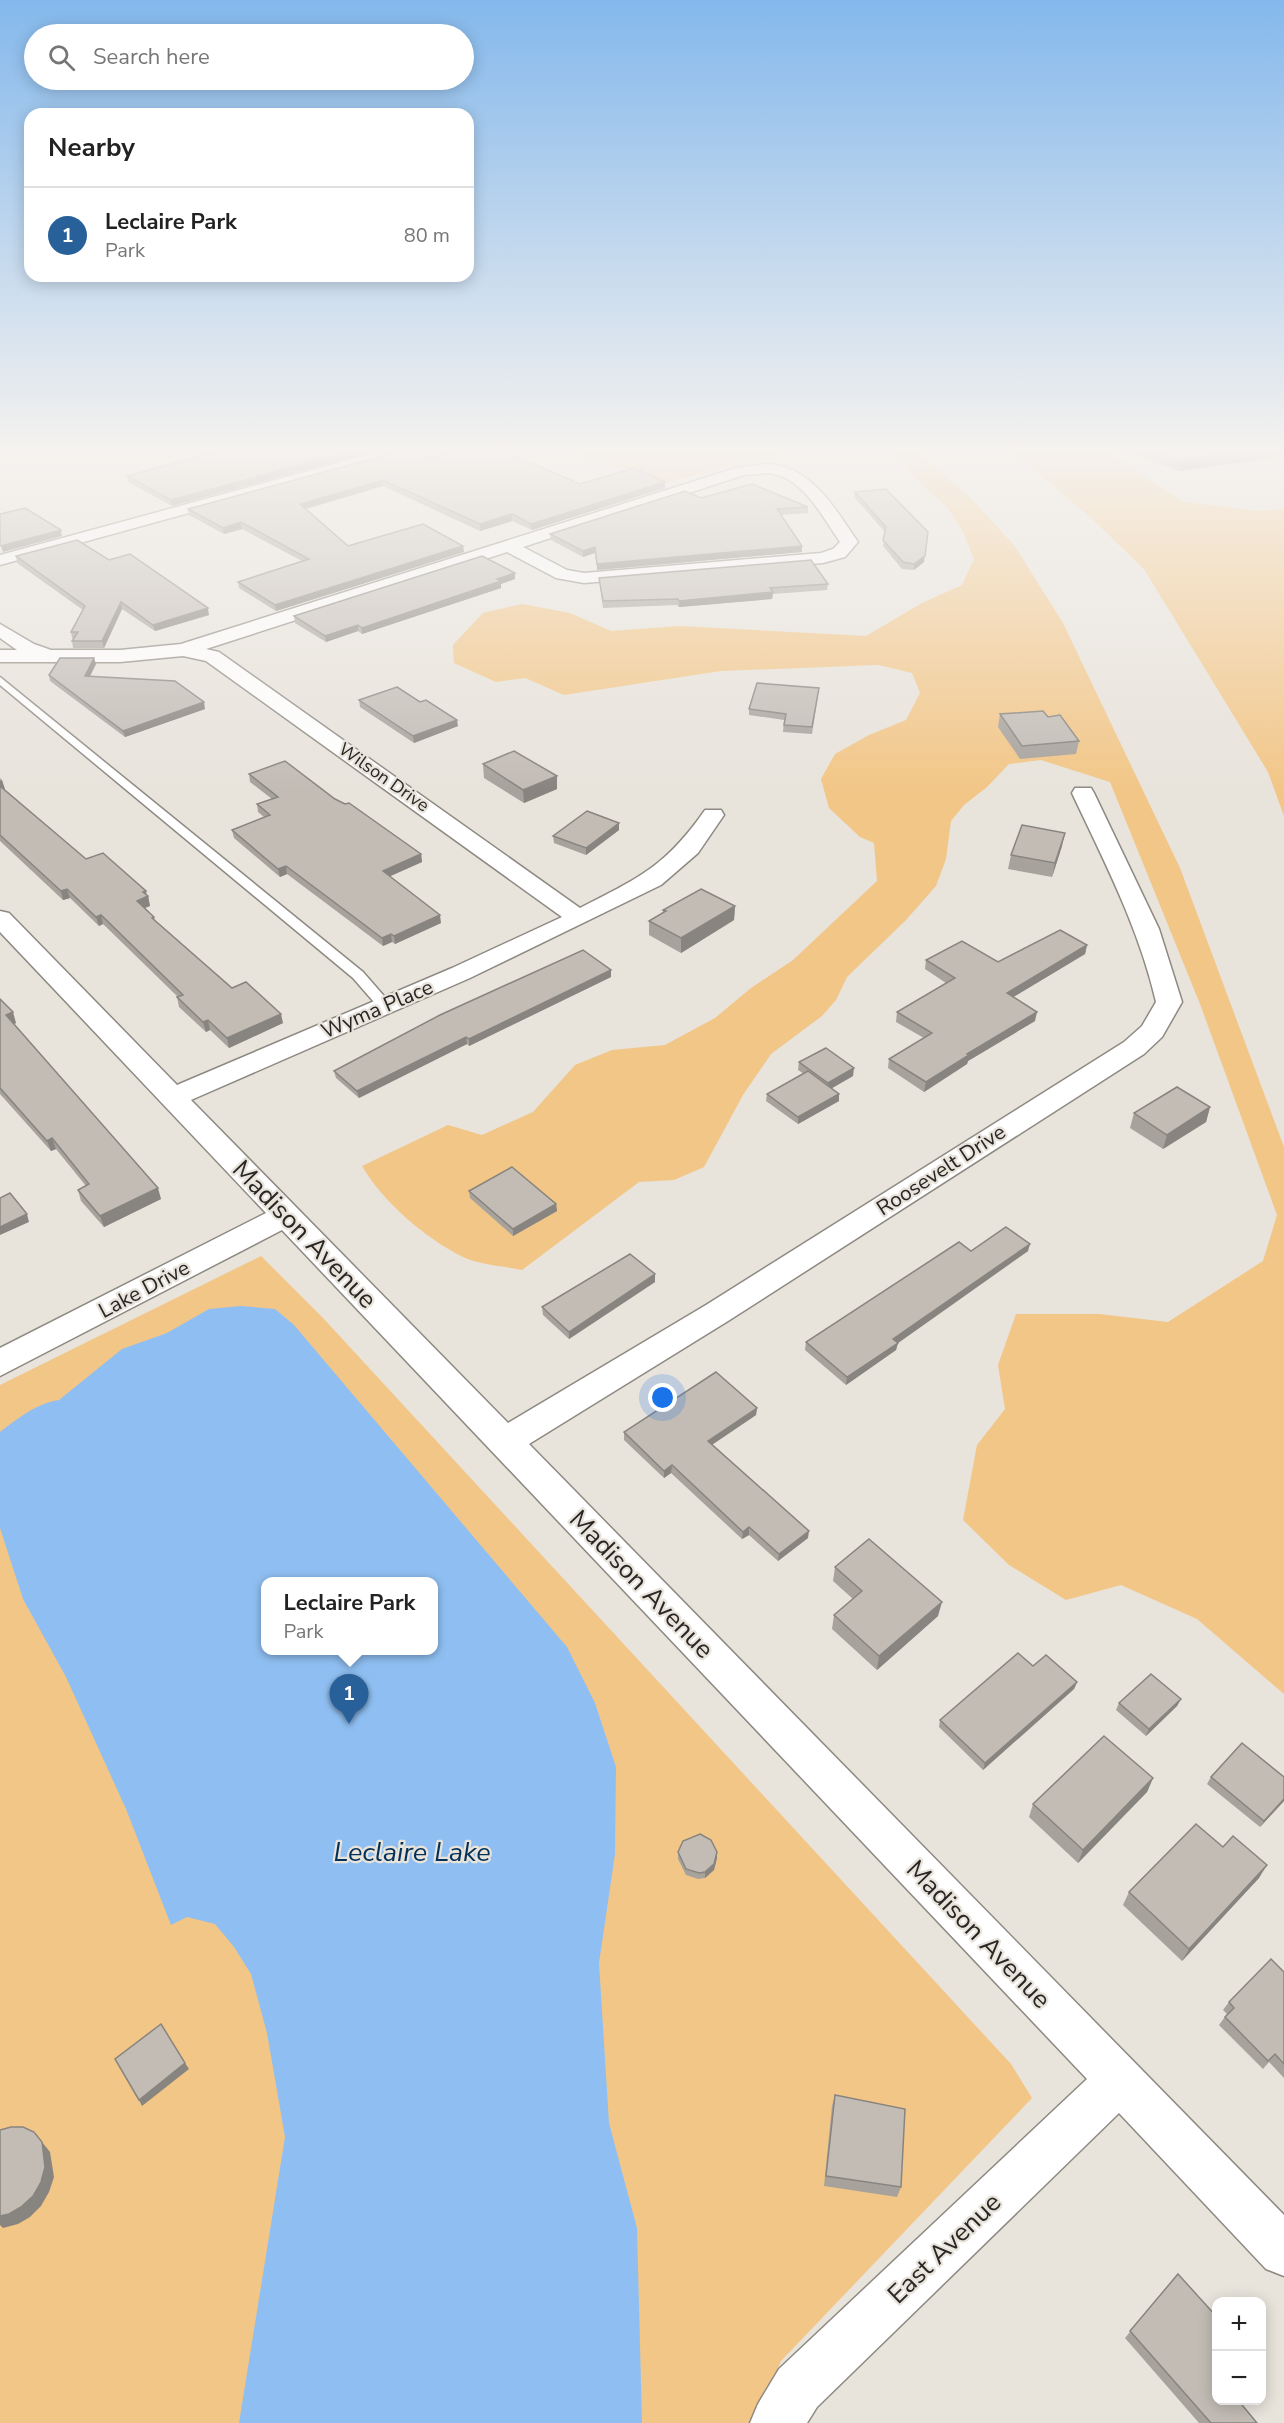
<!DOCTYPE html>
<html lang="en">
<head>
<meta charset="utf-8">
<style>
	:root { --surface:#fff; --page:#f2f2f2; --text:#222; --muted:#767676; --line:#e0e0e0; --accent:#286199 }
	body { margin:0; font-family:"Nunito Sans",sans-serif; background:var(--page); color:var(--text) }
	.controls { position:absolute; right:18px; bottom:18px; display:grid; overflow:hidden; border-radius:12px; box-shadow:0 3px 15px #0003 }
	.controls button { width:54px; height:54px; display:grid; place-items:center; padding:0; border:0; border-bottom:2px solid var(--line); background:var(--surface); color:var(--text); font:30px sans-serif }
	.you { position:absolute; left:663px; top:1398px; width:21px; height:21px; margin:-15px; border:4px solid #fff; border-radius:50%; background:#1a73e8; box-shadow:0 0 0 9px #1a73e833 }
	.badge { display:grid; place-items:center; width:39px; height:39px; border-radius:50%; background:var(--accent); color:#fff; font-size:20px; font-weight:700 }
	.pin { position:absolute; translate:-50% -50px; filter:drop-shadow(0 2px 3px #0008) }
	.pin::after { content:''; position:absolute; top:32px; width:21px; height:18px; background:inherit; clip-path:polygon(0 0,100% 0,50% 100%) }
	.popup { position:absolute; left:261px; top:1577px; width:177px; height:78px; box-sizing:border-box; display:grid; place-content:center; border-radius:12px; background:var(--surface); filter:drop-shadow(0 2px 4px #0005); font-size:20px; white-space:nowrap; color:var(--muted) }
	.popup b { font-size:22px; color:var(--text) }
	.popup::after { content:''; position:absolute; left:50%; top:100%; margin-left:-12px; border:12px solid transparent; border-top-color:var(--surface) }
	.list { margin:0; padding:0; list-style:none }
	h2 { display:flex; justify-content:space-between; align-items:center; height:78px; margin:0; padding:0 24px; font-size:26px }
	h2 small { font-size:20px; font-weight:400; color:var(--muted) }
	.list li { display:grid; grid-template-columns:39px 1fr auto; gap:18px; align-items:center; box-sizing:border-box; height:96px; padding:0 24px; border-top:2px solid var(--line) }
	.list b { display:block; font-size:22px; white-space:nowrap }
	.list p { margin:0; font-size:20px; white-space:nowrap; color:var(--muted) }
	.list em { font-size:20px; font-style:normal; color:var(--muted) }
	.icon { flex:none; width:33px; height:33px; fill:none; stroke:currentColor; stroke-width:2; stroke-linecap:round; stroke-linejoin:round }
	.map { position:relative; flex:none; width:1284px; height:2423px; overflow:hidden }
	.search { position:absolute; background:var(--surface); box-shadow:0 3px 15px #0003; left:24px; top:24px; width:450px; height:66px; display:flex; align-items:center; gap:15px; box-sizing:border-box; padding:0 21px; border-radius:33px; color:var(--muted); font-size:22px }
	.panel { position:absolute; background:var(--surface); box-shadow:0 3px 15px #0003; left:24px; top:108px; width:450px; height:174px; border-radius:18px }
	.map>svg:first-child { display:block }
	.green { fill:#f2c687; fill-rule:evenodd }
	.water { fill:#8fbff2; fill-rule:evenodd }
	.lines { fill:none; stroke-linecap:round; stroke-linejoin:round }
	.service-casing { stroke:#8e8982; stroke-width:3 }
	.minor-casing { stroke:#8e8982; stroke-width:3 }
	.service { fill:#fff; fill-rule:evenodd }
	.minor { fill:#fff; fill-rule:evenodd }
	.wall { fill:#a7a29c }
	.shaded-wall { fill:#88847f }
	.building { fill:#c2bcb5; stroke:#88847f; stroke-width:1.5 }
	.labels { text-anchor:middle; stroke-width:4.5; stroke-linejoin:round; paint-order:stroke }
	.far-street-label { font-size:18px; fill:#292624; stroke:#e8e3db }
	.street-label { font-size:21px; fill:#292624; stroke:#e8e3db }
	.near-street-label { font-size:26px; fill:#292624; stroke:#e8e3db }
	.near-water-label { font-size:27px; font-style:italic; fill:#043159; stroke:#e8e3db }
</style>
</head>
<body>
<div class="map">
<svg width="1284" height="2423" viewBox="0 0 1284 2423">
	<rect width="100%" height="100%" fill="#e8e3db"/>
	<g class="green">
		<path d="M579,451H791L660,484L639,471L581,460Z"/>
		<path d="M893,451H915L966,493L1014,545L1063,623L1180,868L1284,1147V1694L1197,1619L1121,1585L1066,1600L1009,1565L963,1520L977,1445L1005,1409L998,1365L1016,1314H1099L1168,1322L1263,1261L1277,1215L1200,1004L1110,782L1041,760L1009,764L987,787L964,805L951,821L946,859L936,886L906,920L847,977L836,1000L822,1016L771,1054L743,1095L704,1167L674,1180L639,1182L522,1270C504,1266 480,1265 463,1257C425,1238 383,1202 362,1166L448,1125L482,1135L533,1112L575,1065L612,1050L665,1045L715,1018L751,988L793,960L877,881L874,843L860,837L829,808L821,779L835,754L869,735L906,720L920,693L912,673L878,665L721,671L564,695L525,678L496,682L454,663L453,645L483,613L522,604L570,613L611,631L680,626L866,636L922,603L962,585L974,559L963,532L948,508L922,485Z"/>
		<path d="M1012,451H1106L1184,502L1260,511L1284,509V816L1268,772L1144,569L1090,517Z"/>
		<path d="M261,1256L323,1318L1011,2064L1032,2098L781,2361L755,2423H0V1385ZM265,1582H433V1650H265Z"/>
	</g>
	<path class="water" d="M241,1306L275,1309L294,1325L567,1647L595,1703L616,1767L615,1854L599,1963L609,2123L637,2228L642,2423H239L285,2137L267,2033L251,1974L234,1947L215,1924L187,1917L171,1925L126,1809L66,1677L23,1599L0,1528V1432C17,1419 37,1403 59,1400L122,1349L167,1333L209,1309ZM265,1582H433V1650H265Z"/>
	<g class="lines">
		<g class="service-casing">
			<path id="service" d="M0,677L363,972L390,1003L392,1006L390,1009H380L353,978L0,685Z"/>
		</g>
		<g class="minor-casing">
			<g id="minor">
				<path d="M382,451H406L403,454L0,565V555Z"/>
				<path d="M767,464C812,466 835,509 858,542L845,557L823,563L584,583L556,578L507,552L206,649L219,652L580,908C639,878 666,866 705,810H721L724,815L698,853L661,885L470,978L191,1100L508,1423L706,1305L1124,1042L1142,1026L1156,1002C1139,928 1104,861 1072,793L1075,788H1091L1094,793L1159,929L1182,1002L1162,1037L1144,1054L728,1321L529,1444L1284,2215V2276L1266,2269L1119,2113L817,2407L807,2423H750L758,2404L779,2369L1087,2079L282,1230L0,1376V1348L266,1213L0,932V911L9,913L177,1085L452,968L562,917L206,661L183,656L120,662H0V650H17L0,638V624L34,644L51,650H120L181,644L736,468ZM767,473C802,475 822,516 840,542L833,549L821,553L584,573L567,570L523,547L744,475Z"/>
			</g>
		</g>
		<use href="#service" class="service"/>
		<use href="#minor" class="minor"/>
	</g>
	<g class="wall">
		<path d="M215,451H375L172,506L128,482L127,476L216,452Z"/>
		<path d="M1135,451H1284V459L1279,457L1179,471L1134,455Z"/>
		<path d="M431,457L580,484L665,482V488L532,530L512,521L480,531L383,486L306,509L348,546H463L464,552L276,611L239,588L238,582L302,561L242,529L224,534L189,515L188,509Z"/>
		<path d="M855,492L924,562L914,570L902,569L883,546L885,532L854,497Z"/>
		<path d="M701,498L808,507V513L780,515L802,546V552L597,570L595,553L583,557L551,540L550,534Z"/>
		<path d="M16,556L109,560L209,615L155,631L122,609L104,648H73L72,641L74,638H72L71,632L83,610L17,563Z"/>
		<path d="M599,578L828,584L827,590L773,594L772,599L679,607L677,605L603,608Z"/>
		<path d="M515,579L501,584V588L362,634L358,631L326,642L295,623L294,616Z"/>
		<path d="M96,664L90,676L205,709L125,737L50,681L49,675Z"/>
		<path d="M819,688L812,734L783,732L784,720L749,715V709Z"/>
		<path d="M359,700L458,726L414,743L360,707Z"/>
		<path d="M1000,714L1079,741L1076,754L1020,759L998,727Z"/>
		<path d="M483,764L557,776V789L524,803L484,778Z"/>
		<path d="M249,774L335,799L421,854L422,862L390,876L441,923L395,944L392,942L383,946L287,874L280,877L234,838L232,830L264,817L258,812L257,804L272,799L250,782Z"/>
		<path d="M0,778L2,780L4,789L86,859L146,891V895L148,896L150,906L145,908L154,917L155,920L232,988L283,1023L229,1048L210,1030L206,1032L179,1007L177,997H178L103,924L99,926L70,898L63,900L0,841Z"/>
		<path d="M619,830L586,855L554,843L553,836Z"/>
		<path d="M1062,846L1052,877L1008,869L1011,855Z"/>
		<path d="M735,906L734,920L681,953L649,935V921L663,913V910Z"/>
		<path d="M1087,945L1085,954L1013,997L1035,1021L968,1061L967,1064L924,1092L888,1068L889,1059L924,1038L896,1022L897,1012L946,983L925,969L926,960L998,962Z"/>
		<path d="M611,970V977L469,1046L467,1044L359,1098L336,1078L334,1071Z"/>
		<path d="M0,999L16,1023L14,1024L161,1199L104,1227L81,1201L78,1190L86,1186L56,1149L51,1151L0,1094Z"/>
		<path d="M799,1062L853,1076L832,1088L839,1101L798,1124L766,1101L767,1094L804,1074L798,1070Z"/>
		<path d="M1210,1107L1206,1122L1163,1149L1130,1128L1134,1113Z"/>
		<path d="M469,1191L556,1204L557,1211L513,1236L470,1198Z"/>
		<path d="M971,1251H1028L898,1343L896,1350L846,1385L805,1350L806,1342Z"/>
		<path d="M655,1274V1282L569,1339L543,1315L542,1307Z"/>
		<path d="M757,1408L756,1415L712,1445L808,1538L778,1561L749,1535L742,1539L671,1473L664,1478L624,1440V1432Z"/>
		<path d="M835,1567L938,1616L877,1670L832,1629L834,1615L853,1599L833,1581Z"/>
		<path d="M1077,1682L1074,1689L983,1770L939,1727L940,1720Z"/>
		<path d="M1181,1699L1177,1706L1146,1736L1116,1710L1119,1703Z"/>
		<path d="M1211,1777H1284V1801L1260,1827L1207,1784Z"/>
		<path d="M1153,1778L1147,1792L1078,1863L1029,1817L1033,1804Z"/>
		<path d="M678,1852L717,1858L714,1870L705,1878L698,1879L686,1875L678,1859Z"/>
		<path d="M1259,1878L1182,1961L1123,1905L1129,1892Z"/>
		<path d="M1284,1972V2078L1269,2062L1263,2069L1219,2025L1227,2014L1223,2010L1229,2002Z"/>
		<path d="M835,2095L901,2187L897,2197L824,2186L832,2106Z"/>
		<path d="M1178,2274L1216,2400L1257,2423H1199L1125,2338Z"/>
	</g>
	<g class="shaded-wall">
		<path d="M352,451H375L172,506L171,500Z"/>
		<path d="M1248,451H1281L1279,457L1179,471L1181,460Z"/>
		<path d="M383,480V486L301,510L300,504Z"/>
		<path d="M665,482V488L532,530L531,524Z"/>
		<path d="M512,514V521L480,531V524Z"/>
		<path d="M241,522L242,529L224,534L223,528Z"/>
		<path d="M61,530L62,536L3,552L1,546Z"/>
		<path d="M927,538L924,562L914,570V564Z"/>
		<path d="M463,546L464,552L276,611L275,605Z"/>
		<path d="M802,546V552L597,570V564Z"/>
		<path d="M595,547V553L583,557V551Z"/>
		<path d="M515,573V579L501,584V588L362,634V628Z"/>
		<path d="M773,592L772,599L679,607V601Z"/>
		<path d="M121,602L122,609L104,648L102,641Z"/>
		<path d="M208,608L209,615L155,631L153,625Z"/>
		<path d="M358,625V631L326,642L325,636Z"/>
		<path d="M94,658L96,664L87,682L85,676Z"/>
		<path d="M204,702L205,709L125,737L123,731Z"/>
		<path d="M457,720L458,726L414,743L413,736Z"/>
		<path d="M557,776V789L524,803L523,790Z"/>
		<path d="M2,780L5,789L0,791V781Z"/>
		<path d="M619,823V830L586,855V848Z"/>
		<path d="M1065,833L1062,846L1052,877L1055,863Z"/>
		<path d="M421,854L422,862L384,879L383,871Z"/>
		<path d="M286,866L287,874L280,877L278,869Z"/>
		<path d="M67,889L70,898L63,900L61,891Z"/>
		<path d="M146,891L147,897L148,896L150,906L139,910L137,901L143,892Z"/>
		<path d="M735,906L734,920L681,953V938Z"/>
		<path d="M101,915L103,924L99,926L96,917Z"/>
		<path d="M440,915L441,923L395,944L394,936Z"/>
		<path d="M391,934L392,942L383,946L382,938Z"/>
		<path d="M1087,945L1085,954L1005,1002L1007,993Z"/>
		<path d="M611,970V977L469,1046V1039Z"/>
		<path d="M13,1012L16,1023L10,1026L6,1015Z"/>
		<path d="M1037,1012L1035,1021L968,1061L967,1064L924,1092L926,1082L967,1054Z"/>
		<path d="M281,1014L283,1023L229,1048L227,1038Z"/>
		<path d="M208,1020L210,1030L206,1032L203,1022Z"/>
		<path d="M466,1037L467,1044L359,1098L357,1091Z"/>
		<path d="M854,1068L853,1076L827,1091L828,1083Z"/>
		<path d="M839,1094V1101L798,1124V1117Z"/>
		<path d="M1210,1107L1206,1122L1163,1149L1167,1135Z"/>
		<path d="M52,1138L56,1149L51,1151L47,1141Z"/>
		<path d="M158,1188L161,1199L104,1227L100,1216Z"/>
		<path d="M556,1204L557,1211L513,1236V1229Z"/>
		<path d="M27,1214L29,1222L0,1235V1227Z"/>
		<path d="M1030,1244L1028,1251L898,1343L896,1350L846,1385L847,1377L893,1339Z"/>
		<path d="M655,1274V1282L569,1339V1332Z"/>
		<path d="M757,1408L756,1415L707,1448L708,1441Z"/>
		<path d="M672,1465L671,1473L664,1478V1471Z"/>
		<path d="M749,1527V1535L742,1539L743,1532Z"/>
		<path d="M809,1531L808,1538L778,1561L779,1554Z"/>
		<path d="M942,1602L938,1616L877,1670L879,1656Z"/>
		<path d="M1077,1682L1074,1689L983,1770L985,1763Z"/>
		<path d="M1181,1699L1177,1706L1146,1736L1149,1729Z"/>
		<path d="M1153,1778L1147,1792L1078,1863L1083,1850Z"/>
		<path d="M1284,1799V1801L1260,1827L1264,1821Z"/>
		<path d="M717,1852V1858L714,1870L705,1878V1872Z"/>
		<path d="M1267,1865L1259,1878L1182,1961L1189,1949Z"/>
		<path d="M185,2063L189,2069L142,2106L139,2100Z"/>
		<path d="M42,2142L50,2152L54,2177L49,2192L41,2206L30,2217L18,2224L3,2228L0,2225V2216Z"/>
	</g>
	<g class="building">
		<path d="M220,451H352L171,500L127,476Z"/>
		<path d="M401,451H418L431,457L456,451H504L580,484L634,468L665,482L531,524L512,514L480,524L383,480L300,504L348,546L423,524L463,546L275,605L238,582L309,559L241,522L223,528L188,509Z"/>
		<path d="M1154,451H1248L1181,460Z"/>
		<path d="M752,484L808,507L777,509L802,546L597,564L595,547L583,551L550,534L685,491L701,498Z"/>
		<path d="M886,489L928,532L925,556L914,564L903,562L883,540L886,527L855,492Z"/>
		<path d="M25,508L61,530L1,546L0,545V514Z"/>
		<path d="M77,540L109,560L130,554L208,608L153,625L121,602L102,641H72L78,632H71L85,606L16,556Z"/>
		<path d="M482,556L515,573L497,579L501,581L362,628L358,625L325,636L294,616Z"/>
		<path d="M811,560L828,584L770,588L773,592L679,601L678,599L603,601L599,578Z"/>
		<path d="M60,658H94L85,676L175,681L204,702L123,731L49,675Z"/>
		<path d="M757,683L819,688L812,727L784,725L786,714L749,709Z"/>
		<path d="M397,687L420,702L426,700L457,720L413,736L359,700Z"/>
		<path d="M1043,711L1048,717L1060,715L1079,741L1022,746L1000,714Z"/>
		<path d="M514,751L557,776L523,790L483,764Z"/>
		<path d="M285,761L335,799L345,804L349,803L421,854L383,871L440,915L394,936L391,934L382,938L286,866L278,869L232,830L270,815L257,804L278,797L249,774Z"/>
		<path d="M0,786L86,859L103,853L146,891L143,892L148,896L137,901L154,917L152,918L232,988L246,982L281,1014L227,1038L208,1020L203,1022L177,997L183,995L101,915L96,917L67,889L61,891L0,835Z"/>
		<path d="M587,811L619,823L586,848L553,836Z"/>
		<path d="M1022,825L1065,833L1055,863L1011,855Z"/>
		<path d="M701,889L735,906L681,938L649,921L666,911L663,910Z"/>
		<path d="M1060,930L1087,945L1007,993L1037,1012L967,1054L969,1055L926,1082L889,1059L932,1033L897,1012L955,978L926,960L962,941L998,962Z"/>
		<path d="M583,950L611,970L469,1039L466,1037L357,1091L334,1071L440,1015Z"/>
		<path d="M0,999L13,1012L6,1015L158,1188L100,1216L78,1190L89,1184L52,1138L47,1141L0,1088Z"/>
		<path d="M826,1048L854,1068L828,1083L799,1062Z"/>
		<path d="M808,1071L839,1094L798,1117L767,1094Z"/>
		<path d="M1177,1087L1210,1107L1167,1135L1134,1113Z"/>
		<path d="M512,1167L556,1204L513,1229L469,1191Z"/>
		<path d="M10,1193L27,1214L0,1227V1198Z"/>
		<path d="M1006,1227L1030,1244L893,1339L898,1343L847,1377L806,1342L959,1242L971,1251Z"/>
		<path d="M630,1254L655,1274L569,1332L542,1307Z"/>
		<path d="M716,1372L757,1408L708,1441L809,1531L779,1554L749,1527L743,1532L672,1465L664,1471L624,1432Z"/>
		<path d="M869,1539L942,1602L879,1656L834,1615L862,1591L835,1567Z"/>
		<path d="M1018,1653L1033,1666L1046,1655L1077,1682L985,1763L940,1720Z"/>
		<path d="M1151,1674L1181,1699L1149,1729L1119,1703Z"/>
		<path d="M1104,1736L1153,1778L1083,1850L1033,1804Z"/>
		<path d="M1242,1743L1284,1777V1799L1264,1821L1211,1777Z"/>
		<path d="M1196,1824L1223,1847L1233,1836L1267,1865L1189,1949L1129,1892Z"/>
		<path d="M700,1834L711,1840L717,1852L714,1864L705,1872L699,1873L686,1869L678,1852L683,1841Z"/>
		<path d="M1271,1959L1284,1972V2064L1275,2054L1268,2061L1225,2017L1234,2008L1229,2002Z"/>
		<path d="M161,2024L185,2063L139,2100L115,2059Z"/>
		<path d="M835,2095L905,2109L901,2187L826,2176Z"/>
		<path d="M11,2127H23L34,2132L42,2142L45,2167L41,2182L33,2196L21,2207L9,2214L0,2216V2130Z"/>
		<path d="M1178,2274L1216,2316V2400H1238L1257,2423H1211L1130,2331Z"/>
	</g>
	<linearGradient id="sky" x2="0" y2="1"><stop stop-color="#84b8ec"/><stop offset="0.57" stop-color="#f5f2ef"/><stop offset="1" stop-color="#f5f2ef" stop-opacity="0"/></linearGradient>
	<rect width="1284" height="790" fill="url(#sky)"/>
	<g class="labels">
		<g class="far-street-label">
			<text transform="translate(384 777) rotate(35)" y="6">Wilson Drive</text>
		</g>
		<g class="street-label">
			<text transform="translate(377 1009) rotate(-23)" y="7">Wyma Place</text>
			<text transform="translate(941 1170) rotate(-33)" y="7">Roosevelt Drive</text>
			<text transform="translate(144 1289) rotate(-28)" y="7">Lake Drive</text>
		</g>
		<g class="near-street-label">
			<text transform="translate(305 1234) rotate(46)" y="9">Madison Avenue</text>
			<text transform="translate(642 1584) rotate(46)" y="9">Madison Avenue</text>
			<text transform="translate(979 1934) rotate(46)" y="9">Madison Avenue</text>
			<text transform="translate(944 2248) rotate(-44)" y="9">East Avenue</text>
		</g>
		<g class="near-water-label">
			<text x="412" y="1861">Leclaire Lake</text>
		</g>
	</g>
</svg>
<div class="controls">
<button>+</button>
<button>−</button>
</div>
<div class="you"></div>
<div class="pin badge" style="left:349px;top:1724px">1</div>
<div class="popup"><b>Leclaire Park</b>Park</div>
<div class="search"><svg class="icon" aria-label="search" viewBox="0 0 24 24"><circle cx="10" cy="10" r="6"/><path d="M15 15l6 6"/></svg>Search here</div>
<section class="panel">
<h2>Nearby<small></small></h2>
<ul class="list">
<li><span class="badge">1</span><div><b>Leclaire Park</b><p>Park</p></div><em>80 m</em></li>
</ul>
</section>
</div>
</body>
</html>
